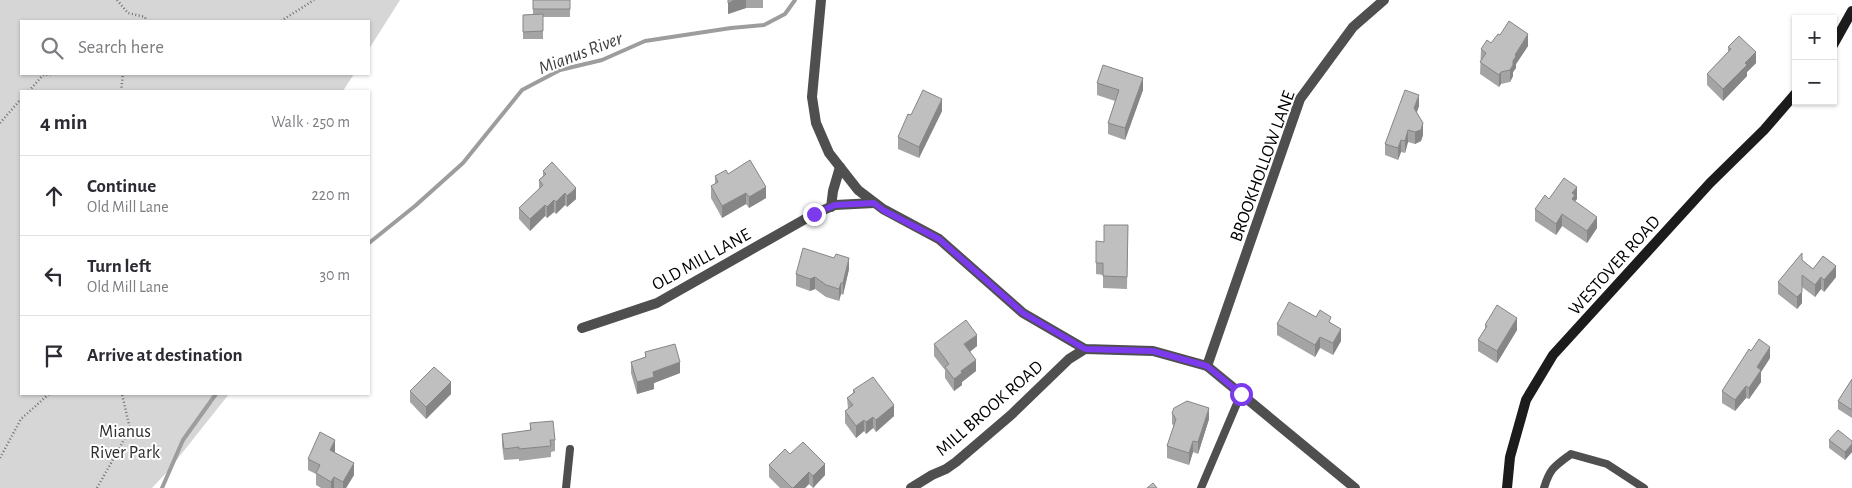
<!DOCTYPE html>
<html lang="en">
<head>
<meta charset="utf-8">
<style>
	:root { --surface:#fff; --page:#f7f7f7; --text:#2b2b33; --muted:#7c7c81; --line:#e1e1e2 }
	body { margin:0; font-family:"Alegreya Sans",sans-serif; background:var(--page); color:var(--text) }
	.controls { position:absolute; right:15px; top:15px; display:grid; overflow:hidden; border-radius:0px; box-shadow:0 1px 4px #0004 }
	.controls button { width:45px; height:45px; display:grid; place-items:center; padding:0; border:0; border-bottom:1px solid var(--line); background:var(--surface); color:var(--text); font:25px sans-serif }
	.stop { position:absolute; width:15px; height:15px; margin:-11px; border:4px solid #7c3aed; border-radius:50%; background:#fff }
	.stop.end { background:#7c3aed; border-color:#fff; box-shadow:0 1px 5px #0008 }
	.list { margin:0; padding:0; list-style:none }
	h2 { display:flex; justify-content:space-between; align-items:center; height:65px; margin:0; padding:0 20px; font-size:21px }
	h2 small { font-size:16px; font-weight:400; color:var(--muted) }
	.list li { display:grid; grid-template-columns:32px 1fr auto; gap:15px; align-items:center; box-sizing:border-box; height:80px; padding:0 20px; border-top:1px solid var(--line) }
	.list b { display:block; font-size:19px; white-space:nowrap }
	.list p { margin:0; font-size:16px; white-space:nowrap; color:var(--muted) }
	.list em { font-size:16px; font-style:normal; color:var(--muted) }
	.icon { flex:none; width:28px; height:28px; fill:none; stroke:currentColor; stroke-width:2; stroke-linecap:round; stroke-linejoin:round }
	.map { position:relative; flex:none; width:1852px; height:488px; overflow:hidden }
	.search { position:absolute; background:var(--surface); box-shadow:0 1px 4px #0004; left:20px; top:20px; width:350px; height:55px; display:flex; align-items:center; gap:12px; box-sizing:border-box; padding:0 18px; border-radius:0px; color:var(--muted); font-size:19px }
	.panel { position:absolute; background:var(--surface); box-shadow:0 1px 4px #0004; left:20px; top:90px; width:350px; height:305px; border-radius:0px }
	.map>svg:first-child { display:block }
	.green { fill:#d6d6d6 }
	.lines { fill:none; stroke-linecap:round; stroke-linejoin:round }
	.stream { stroke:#9d9d9d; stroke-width:4 }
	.path { stroke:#717171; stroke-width:2.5; stroke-dasharray:1 2.5; stroke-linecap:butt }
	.lane { stroke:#4f4f4f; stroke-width:8 }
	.street { stroke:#4f4f4f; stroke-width:10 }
	.secondary { stroke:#1c1c1c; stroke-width:10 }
	.wall { fill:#a4a4a4 }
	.shaded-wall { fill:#868686 }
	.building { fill:#bfbfbf; stroke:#868686 }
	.route { stroke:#7c3aed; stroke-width:6 }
	.labels { text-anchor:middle; stroke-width:4; stroke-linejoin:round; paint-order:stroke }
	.street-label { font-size:18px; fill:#000; stroke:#fff }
	.park-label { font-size:18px; fill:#2d2d2d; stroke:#fff }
	.water-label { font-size:19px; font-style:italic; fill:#3e3e3e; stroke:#fff }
</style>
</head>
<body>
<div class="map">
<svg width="1852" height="488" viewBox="0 0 1852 488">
	<rect width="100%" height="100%" fill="#fff"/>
	<path class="green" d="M0,0H400L369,49V21H21V74H354L343,91H21V394H229L167,472L152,488H0Z"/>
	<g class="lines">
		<g class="stream">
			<path d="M369,243L415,206L463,163L522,90L560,70L602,60L645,41L731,28L764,25L785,14L795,0"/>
			<path d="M162,488L183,440L216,394"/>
		</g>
		<g class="path">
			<path d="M117,0L128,13L145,17L146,21"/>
			<path d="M281,21L314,0"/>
			<path d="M29,91L43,75L53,74"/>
			<path d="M121,91L123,74"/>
			<path d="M0,123L21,99"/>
			<path d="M0,458L21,419L49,394"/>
			<path d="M97,488L130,429L122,394"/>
		</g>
		<g class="lane">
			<path d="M566,488L570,449"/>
			<path d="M1201,488L1241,394"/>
			<path d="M1544,488C1550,468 1555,466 1571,454L1607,464L1644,488"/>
		</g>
		<g class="street">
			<path d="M821,0L812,97L816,123L829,153L858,190L883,209L939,239L1023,313L1085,349L1153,351L1207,366L1355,488"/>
			<path d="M831,207L833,191L840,167"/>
			<path d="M582,328L657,303L814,214L835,205L874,203"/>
			<path d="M1207,366L1300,99L1353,27L1384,0"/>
			<path d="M911,488L932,475L946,469L956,462L1011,415L1069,359L1085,349"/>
		</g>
		<g class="secondary">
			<path d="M1833,45L1852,11"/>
			<path d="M1507,488L1510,457L1526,400L1553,355L1710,183L1764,130L1796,93"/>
		</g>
	</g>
	<g class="wall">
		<path d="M533,0H570V17H543V39H523V15L533,14Z"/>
		<path d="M728,0H763V8H746L728,14Z"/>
		<path d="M1491,43L1528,46L1516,64V68L1513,72V76L1510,82L1501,84L1499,87L1480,74L1481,49Z"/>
		<path d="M1728,47L1756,63L1747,72V76L1723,101L1707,85V74L1728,52Z"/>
		<path d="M1097,83L1143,90L1125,140L1108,134V123L1115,101L1097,95Z"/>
		<path d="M1419,106L1417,112L1423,135L1421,141L1415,144L1408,142L1405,153L1401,152L1398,160L1385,155V144Z"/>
		<path d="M942,111L919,158L898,149V137L911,115Z"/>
		<path d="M543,171L576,199L567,207L565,205L556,214L554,212L547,218L545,216L530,231L519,219V208L539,189V180L543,176Z"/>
		<path d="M728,174L766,198L749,208L746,204L722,218L711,198V186L715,184V176Z"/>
		<path d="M1549,199H1577L1575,201L1597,228L1587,243L1562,226L1556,235L1535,221V209Z"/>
		<path d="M1128,225L1127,289L1103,288V275L1096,274V263L1104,242Z"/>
		<path d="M1802,260L1813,269L1836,277L1824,292L1821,289L1815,297L1802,287V303L1797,309L1778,294V282Z"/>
		<path d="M849,269L843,295L841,294L839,301L826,297L815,289L810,291L796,286V274Z"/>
		<path d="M1316,317L1331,323L1341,341L1333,355L1320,348L1315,357L1277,335V324Z"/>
		<path d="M1485,325L1517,330L1497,363L1478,351V340L1485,329Z"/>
		<path d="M934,344L977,346L970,352L976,371L962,382V385L954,391L945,378V370L934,356Z"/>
		<path d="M1751,351L1770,358L1761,372V382L1749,399L1746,398L1735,411L1722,403V391Z"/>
		<path d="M645,352L680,373L654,383V389L637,394L631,373V362L645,357Z"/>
		<path d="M1852,379V418L1838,409V401Z"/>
		<path d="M853,390L894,416L876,432L873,428L866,434L864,431L856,438L845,423V411L848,409L847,398L853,393Z"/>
		<path d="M410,391L451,394L426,419L410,402Z"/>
		<path d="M1172,413L1209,419L1198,454L1193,452L1189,465L1167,458V446L1174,426L1172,424Z"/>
		<path d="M530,423L555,440V451L551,452V457L519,461V459L504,460L502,445V434L530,430Z"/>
		<path d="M1829,440L1852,441V452L1845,460L1829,448Z"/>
		<path d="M335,452L334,453L354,475L346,488H321L316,485V474L308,470V459Z"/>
		<path d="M790,454L825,475L813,488L809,484L805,488H780L769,477V465Z"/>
	</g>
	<g class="shaded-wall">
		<path d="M735,0H746V8L728,14V3Z"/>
		<path d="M1528,34V46L1516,64V68L1513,72V76L1510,82V70L1515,55Z"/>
		<path d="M1756,52V63L1747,72V76L1723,101V89L1745,63Z"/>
		<path d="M1501,72V84L1499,87V75Z"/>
		<path d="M1143,78V90L1125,140V128Z"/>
		<path d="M1419,95V106L1414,120V108Z"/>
		<path d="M942,99V111L919,158V147Z"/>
		<path d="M1423,123V135L1421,141L1415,144V132Z"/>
		<path d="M1408,130V142L1405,153V141Z"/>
		<path d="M1401,140V152L1398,160V148Z"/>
		<path d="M766,187V198L749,208V197Z"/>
		<path d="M1577,187V199L1575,201V207L1572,211V193Z"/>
		<path d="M576,188V199L567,207V196Z"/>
		<path d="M565,193V205L556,214V202Z"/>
		<path d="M746,193V204L722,218V206Z"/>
		<path d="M554,200V212L547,218V207Z"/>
		<path d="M545,205V216L530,231V219Z"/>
		<path d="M1562,214V226L1556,235V224Z"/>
		<path d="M1597,217V228L1587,243V231Z"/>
		<path d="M849,258V269L843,295V283Z"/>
		<path d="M1836,266V277L1824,292V280Z"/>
		<path d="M815,277V289L810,291V279Z"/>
		<path d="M1821,277V289L1815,297V285Z"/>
		<path d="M841,283V294L839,301V289Z"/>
		<path d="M1802,292V303L1797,309V297Z"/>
		<path d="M1517,318V330L1497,363V351Z"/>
		<path d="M1341,329V341L1333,355V343Z"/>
		<path d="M977,335V346L964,356V344Z"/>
		<path d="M1320,337V348L1315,357V345Z"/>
		<path d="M1770,347V358L1761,372V382L1749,399V388L1757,367Z"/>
		<path d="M976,360V371L962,382V385L954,391V379L961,371Z"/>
		<path d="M680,362V373L654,383V389L637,394V382L653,372Z"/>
		<path d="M451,382V394L426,419V407Z"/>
		<path d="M1746,386V398L1735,411V400Z"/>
		<path d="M894,405V416L876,432V420Z"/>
		<path d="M1209,408V419L1198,454V442Z"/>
		<path d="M873,417V428L866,434V422Z"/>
		<path d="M864,420V431L856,438V426Z"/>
		<path d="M335,440V452L330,462V450Z"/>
		<path d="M1193,441V452L1189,465V453Z"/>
		<path d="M1852,444V452L1845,460V452Z"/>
		<path d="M354,463V475L346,488H343V482Z"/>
		<path d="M825,464V475L813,488V476Z"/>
		<path d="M809,472V484L805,488H793Z"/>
		<path d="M334,477V488H331V482Z"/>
	</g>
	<g class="building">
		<rect x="533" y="0" width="37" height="9"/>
		<path d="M728,0H735L728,3Z"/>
		<path d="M543,14V31L523,32V15Z"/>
		<path d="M1509,21L1528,34L1515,55L1516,56L1513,61V65L1510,70L1501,72L1499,75L1480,62L1486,53L1481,49L1487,40L1491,43L1498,34L1500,35Z"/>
		<path d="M1739,36L1756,52L1745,63L1747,65L1723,89L1707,74L1731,49L1728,47Z"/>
		<path d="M1103,65L1143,78L1125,128L1108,123L1119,90L1097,83Z"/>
		<path d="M923,90L942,99L919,147L898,137L908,114L911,115Z"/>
		<path d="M1405,90L1419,95L1414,108L1423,123L1421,130L1415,132L1408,130L1405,141L1401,140L1398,148L1385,144Z"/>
		<path d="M750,160L766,187L749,197L746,193L722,206L711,186L718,182L715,176L726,170L728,174Z"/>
		<path d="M552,162L576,188L567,196L565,193L556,202L554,200L547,207L545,205L530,219L519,208L543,185L539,180L546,174L543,171Z"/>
		<path d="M1564,178L1577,187L1572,193L1575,195L1572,199L1597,217L1587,231L1562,214L1556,224L1535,209L1545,195L1549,199Z"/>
		<path d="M1104,225H1128L1127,277L1103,276V263H1096V241L1104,242Z"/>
		<path d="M803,248L834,258L836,254L849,258L843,283H841L839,289L826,285L815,277L810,279L796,274Z"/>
		<path d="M1802,253V260L1813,269L1823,256L1836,266L1824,280L1821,277L1815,285L1802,275V292L1797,297L1778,282Z"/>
		<path d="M1289,302L1316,317L1320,310L1331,317L1329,322L1341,329L1333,343L1320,337L1315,345L1277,324Z"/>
		<path d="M1497,305L1517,318L1497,351L1478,340L1487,326L1485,325Z"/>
		<path d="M966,320L977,335L964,344L976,360L961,371L962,373L954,379L945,367L949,364L934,344Z"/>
		<path d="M1759,339L1770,347L1757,367L1761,370L1749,388L1746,386L1735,400L1722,391L1749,349L1751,351Z"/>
		<path d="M675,344L680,362L653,372L654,377L637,382L631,362L646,357L645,352Z"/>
		<path d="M434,367L451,382L426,407L410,391Z"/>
		<path d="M873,377L894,405L876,420L873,417L866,422L864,420L856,426L845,411L853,405L847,398L855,392L853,390Z"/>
		<path d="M1852,379V410L1838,401Z"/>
		<path d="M1187,401L1209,408L1198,442L1193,441L1189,453L1167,446L1176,419L1172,413L1174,408Z"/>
		<path d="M553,421L555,440H550L551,446L519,449V447L504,449L502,434L531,430L530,423Z"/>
		<path d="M1838,430L1852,441V444L1845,452L1829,440Z"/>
		<path d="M320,432L335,440L330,450L354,463L343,482L334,477L331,482L316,473L320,465L308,459Z"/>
		<path d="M803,442L825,464L813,476L809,472L793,488H792L769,465L785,449L790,454Z"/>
		<path d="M1153,483L1157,488H1147Z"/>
	</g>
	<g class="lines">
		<path class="route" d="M814,214L835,205L874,203L883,210L939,239L1023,313L1085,349L1153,351L1207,366L1241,394"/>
	</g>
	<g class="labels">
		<g class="street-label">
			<text transform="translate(1262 166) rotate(-70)" y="6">BROOKHOLLOW LANE</text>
			<text transform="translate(701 259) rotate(-29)" y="6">OLD MILL LANE</text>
			<text transform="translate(1614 265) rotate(-48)" y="6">WESTOVER ROAD</text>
			<text transform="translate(989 408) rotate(-41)" y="6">MILL BROOK ROAD</text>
		</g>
		<g class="park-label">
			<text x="125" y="437">Mianus<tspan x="125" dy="21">River Park</tspan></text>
		</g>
		<g class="water-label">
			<text transform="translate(580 52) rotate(-21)" y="7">Mianus River</text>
		</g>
	</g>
</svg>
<div class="controls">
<button>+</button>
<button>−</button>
</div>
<div class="stop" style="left:1241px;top:394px"></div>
<div class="stop end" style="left:814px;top:214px"></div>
<div class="search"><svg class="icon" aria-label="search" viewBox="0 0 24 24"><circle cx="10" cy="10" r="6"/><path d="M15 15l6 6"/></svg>Search here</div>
<section class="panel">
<h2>4 min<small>Walk · 250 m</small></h2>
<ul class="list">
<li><svg class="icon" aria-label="ahead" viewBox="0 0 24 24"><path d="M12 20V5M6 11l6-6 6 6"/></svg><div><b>Continue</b><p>Old Mill Lane</p></div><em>220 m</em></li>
<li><svg class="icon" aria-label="left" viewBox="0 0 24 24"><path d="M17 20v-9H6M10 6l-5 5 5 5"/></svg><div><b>Turn left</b><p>Old Mill Lane</p></div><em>30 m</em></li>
<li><svg class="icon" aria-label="arrive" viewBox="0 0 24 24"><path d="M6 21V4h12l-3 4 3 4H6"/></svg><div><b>Arrive at destination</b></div></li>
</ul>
</section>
</div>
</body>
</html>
